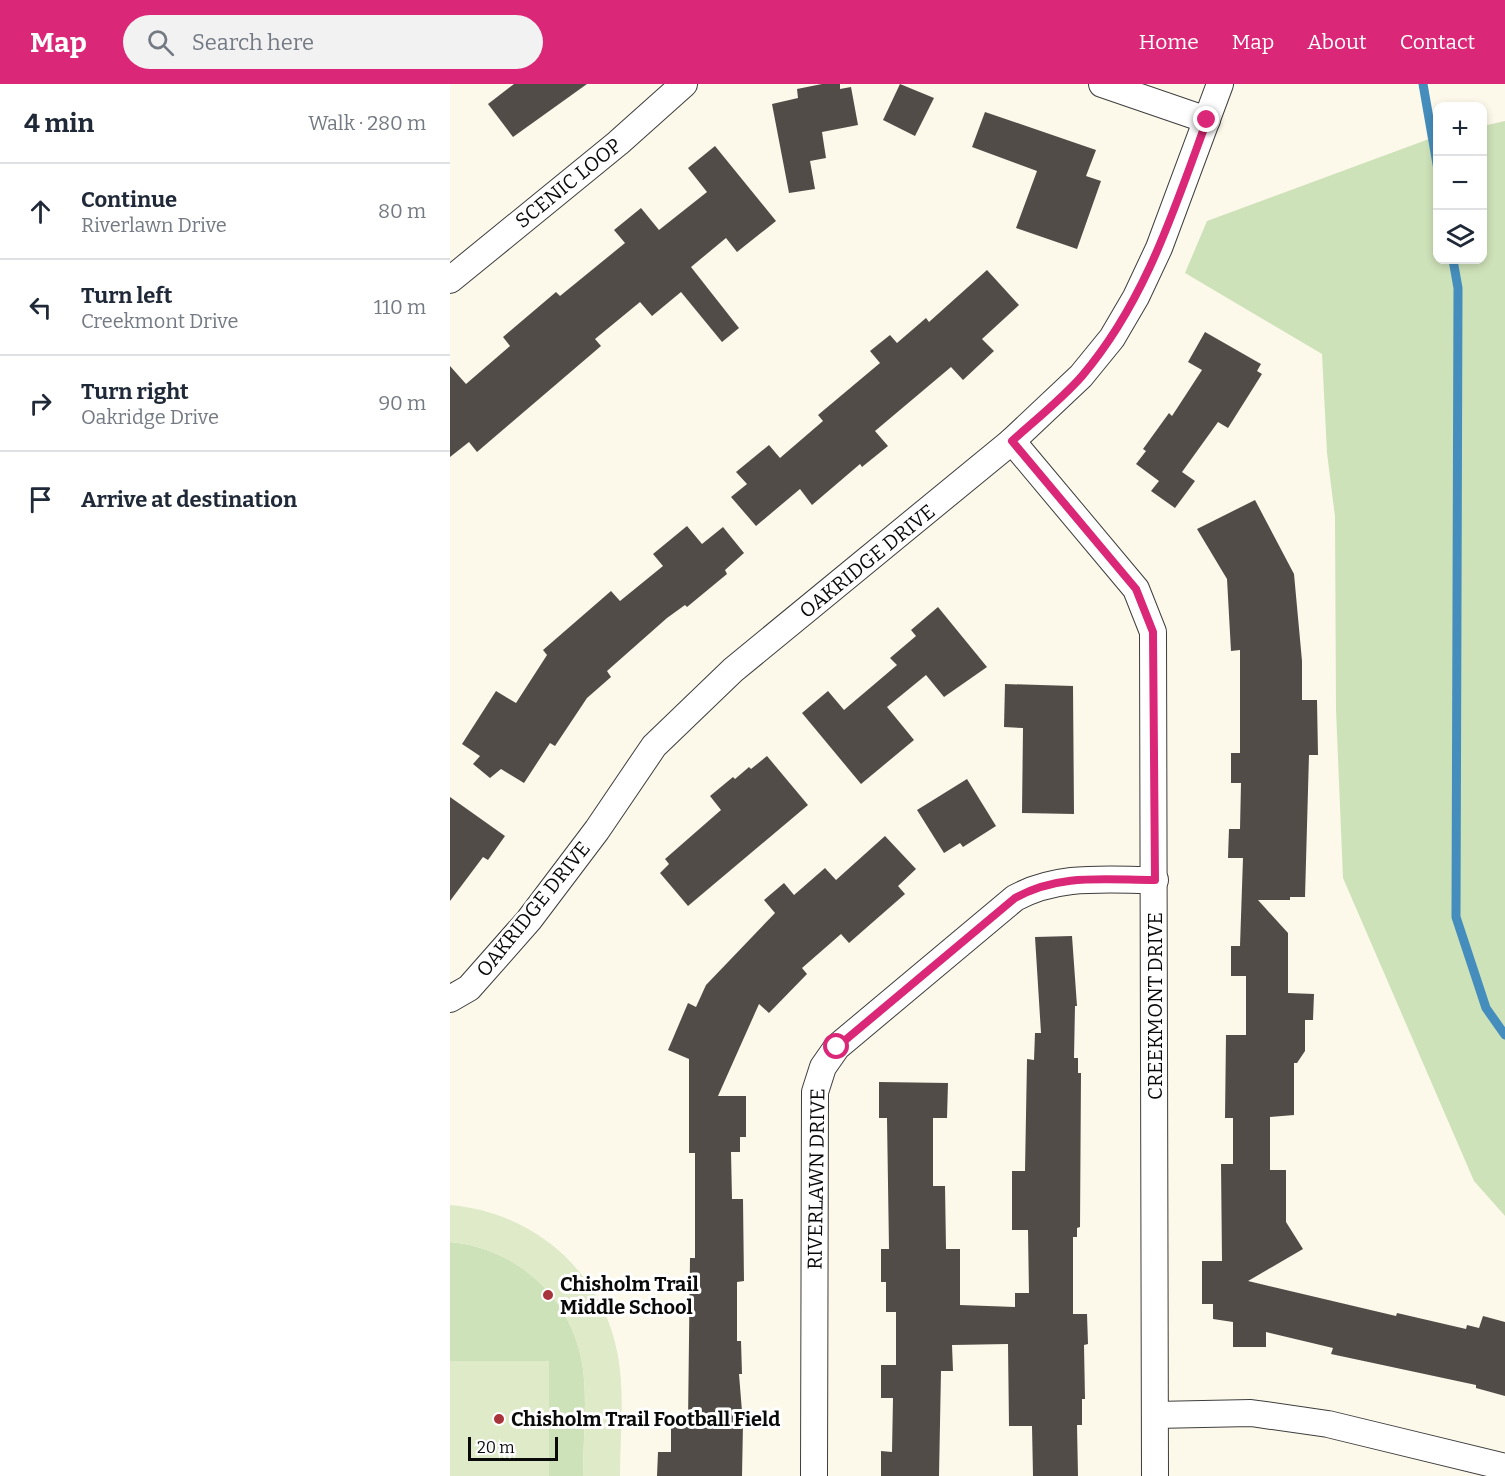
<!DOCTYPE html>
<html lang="en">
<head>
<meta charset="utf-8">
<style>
	:root { --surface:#fff; --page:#f2f2f3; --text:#1f2937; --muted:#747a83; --line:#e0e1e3; --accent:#db2777 }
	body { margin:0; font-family:Bitter,serif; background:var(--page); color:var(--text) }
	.controls { position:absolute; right:18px; top:18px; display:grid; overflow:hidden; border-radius:12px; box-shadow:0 3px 9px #0003 }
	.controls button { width:54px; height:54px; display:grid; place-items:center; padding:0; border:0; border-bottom:2px solid var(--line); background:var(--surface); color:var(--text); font:30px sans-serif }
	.scale { position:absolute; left:18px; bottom:15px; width:90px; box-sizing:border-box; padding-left:6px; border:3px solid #0a0a0a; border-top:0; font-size:16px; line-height:21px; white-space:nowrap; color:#0a0a0a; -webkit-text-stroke:4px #fff; paint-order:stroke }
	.stop { position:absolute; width:18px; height:18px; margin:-14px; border:4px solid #db2777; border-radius:50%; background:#fff }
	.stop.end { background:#db2777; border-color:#fff; box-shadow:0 2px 6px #0008 }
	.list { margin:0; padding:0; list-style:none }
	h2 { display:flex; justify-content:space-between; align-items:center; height:78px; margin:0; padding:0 24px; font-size:26px }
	h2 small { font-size:20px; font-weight:400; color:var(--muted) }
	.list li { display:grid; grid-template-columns:39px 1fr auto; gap:18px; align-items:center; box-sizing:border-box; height:96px; padding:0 24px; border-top:2px solid var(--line) }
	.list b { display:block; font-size:22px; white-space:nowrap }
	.list p { margin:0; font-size:20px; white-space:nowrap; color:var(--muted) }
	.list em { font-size:20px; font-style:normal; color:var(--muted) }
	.icon { flex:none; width:33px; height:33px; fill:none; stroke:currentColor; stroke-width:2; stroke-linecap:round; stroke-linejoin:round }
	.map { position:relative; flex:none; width:1055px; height:1392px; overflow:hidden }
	header { display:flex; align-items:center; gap:36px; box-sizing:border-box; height:84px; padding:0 30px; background:var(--accent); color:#fff }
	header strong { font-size:28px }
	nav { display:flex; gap:33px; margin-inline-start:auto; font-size:21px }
	.search { width:420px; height:54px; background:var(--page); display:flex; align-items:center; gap:15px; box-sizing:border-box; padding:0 21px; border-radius:33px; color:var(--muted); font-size:22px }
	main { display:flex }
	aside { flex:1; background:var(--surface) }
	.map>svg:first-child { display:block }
	.green { fill:#cee2b9 }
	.pitch { fill:#dfeac9 }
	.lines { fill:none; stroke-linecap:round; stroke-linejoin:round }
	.stream { stroke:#458dbc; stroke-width:9 }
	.building { fill:#514c48 }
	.minor-casing { stroke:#3d3d3d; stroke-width:28 }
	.minor { stroke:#fff; stroke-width:26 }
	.route { stroke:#db2777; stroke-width:8 }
	.poi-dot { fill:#a8343b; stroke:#fff; stroke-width:2 }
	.labels { text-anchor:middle; stroke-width:6; stroke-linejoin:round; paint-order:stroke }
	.street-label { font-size:20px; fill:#0a0a0a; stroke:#fff }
	.poi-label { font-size:20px; font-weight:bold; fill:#0a0a0a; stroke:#fff; text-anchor:start }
</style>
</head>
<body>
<header>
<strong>Map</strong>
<div class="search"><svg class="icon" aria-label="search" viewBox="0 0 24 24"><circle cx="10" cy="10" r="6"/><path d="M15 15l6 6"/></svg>Search here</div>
<nav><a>Home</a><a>Map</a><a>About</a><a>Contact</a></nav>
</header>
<main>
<aside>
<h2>4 min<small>Walk · 280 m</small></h2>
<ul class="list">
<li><svg class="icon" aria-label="ahead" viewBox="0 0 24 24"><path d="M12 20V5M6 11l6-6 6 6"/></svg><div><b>Continue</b><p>Riverlawn Drive</p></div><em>80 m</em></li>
<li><svg class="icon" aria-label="left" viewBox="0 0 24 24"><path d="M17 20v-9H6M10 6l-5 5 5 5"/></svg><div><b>Turn left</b><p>Creekmont Drive</p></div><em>110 m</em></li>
<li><svg class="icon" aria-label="right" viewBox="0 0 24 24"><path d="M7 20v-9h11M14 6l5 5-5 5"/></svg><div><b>Turn right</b><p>Oakridge Drive</p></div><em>90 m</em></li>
<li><svg class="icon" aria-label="arrive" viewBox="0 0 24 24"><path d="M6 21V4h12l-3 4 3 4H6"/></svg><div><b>Arrive at destination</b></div></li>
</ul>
</aside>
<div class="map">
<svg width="1055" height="1392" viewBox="0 0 1055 1392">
	<rect width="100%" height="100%" fill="#fcf9ea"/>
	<g class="green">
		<path d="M1055,37V1132L1024,1097L893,794L886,626L885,433L877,369L872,270L735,189L757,137L987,52L988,176H1032L1033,42Z"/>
		<path d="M0,1158C66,1164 120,1212 132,1278C138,1314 133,1355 133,1392H0Z"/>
	</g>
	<g class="pitch">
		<path d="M0,1121C84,1128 153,1188 168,1272C175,1311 170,1353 170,1392H133C133,1355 138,1314 132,1278C120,1212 66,1164 0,1158Z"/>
		<rect x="0" y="1277" width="99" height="115"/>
	</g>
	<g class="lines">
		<g class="stream">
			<path d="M973,0L988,86"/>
			<path d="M1003,176L1008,204L1006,833L1036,924L1055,951"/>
		</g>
	</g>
	<g class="building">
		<path d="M64,0H137L63,53L38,20Z"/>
		<path d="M372,0H390V5L401,3L408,41L372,48L376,74L360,77L365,105L339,109L322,20L348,14L347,5Z"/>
		<path d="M450,0L484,14L465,52L433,36Z"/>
		<path d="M535,28L646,66L636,92L651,97L627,165L566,144L587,87L522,63Z"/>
		<path d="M265,62L326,137L287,168L276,154L241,183L289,244L272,258L231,208L202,232L190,218L145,255L151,262L27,368L19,358L0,373V282L16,300L60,262L53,253L106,208L110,212L175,159L164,146L191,124L209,146L257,108L238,84Z"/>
		<path d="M537,186L569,221L532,255L544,267L513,296L501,283L425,347L438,362L412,383L410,380L362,421L350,405L306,442L281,413L297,400L286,388L319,361L330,374L373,337L368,331L430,279L420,267L440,251L447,259L476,234L479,238Z"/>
		<path d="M755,248L811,280L807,287L812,290L778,344L768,338L732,388L745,397L725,424L701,407L709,397L686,380L696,367L693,365L719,329L722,332L752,286L738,278Z"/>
		<path d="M805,416L844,490L852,577V616H867L868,671H859L855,813H840V816H808L838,849V909L864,910L863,936H855V967L847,979H844V1031L820,1033V1086H836V1138L853,1165L798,1197L946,1232L947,1229L1016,1245L1017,1241L1029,1244L1033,1232L1055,1238V1312L1026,1304V1301L881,1270L883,1264L816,1248V1263H783V1238L763,1235V1220H752V1177H772L771,1080H783V1034H775L776,951H796V892H781V862H790L793,774H778L779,745H790L791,699H781V669H790V566L781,567L777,495L747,445Z"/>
		<path d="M237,442L252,460L273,443L294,469L275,486L277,490L237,523L235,521L217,534L157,587L161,593L137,614L105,662L100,659L74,699L51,685L40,694L23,680L30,672L12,660L46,607L66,619L97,571L93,566L161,507L170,517L213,482L203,470Z"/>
		<path d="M488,523L537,583L494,613L476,591L437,623L464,656L411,700L352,629L378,607L394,626L447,581L440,574L466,552L461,546Z"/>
		<path d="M555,600L623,602L624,730L572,729L573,644L554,643Z"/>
		<path d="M317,672L358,721L238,822L210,789L219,780L215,775L271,726L260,712L283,693L285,695L299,683L301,685Z"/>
		<path d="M517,695L546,742L513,763L510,759L494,769L467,726Z"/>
		<path d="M0,713L55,752L38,776L33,773L0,817Z"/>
		<path d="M435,752L466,785L448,802L455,810L399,859L391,850L352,884L357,890L319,929L309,920L268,1012H296V1053H290V1068H281L282,1115H293L294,1197L287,1198V1257H291L292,1290H289L293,1340L292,1392H207L208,1368H221V1338H238L240,1174H245V1069H239V975L218,966L238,919L246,923L256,901L325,829L314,816L334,799L344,811L375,784L386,796Z"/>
		<path d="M622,852L627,922H625L624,974H628V989H631L630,1143L627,1144V1153H623V1230H637L638,1260L634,1261L635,1315H632V1341H627L628,1392H583L582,1342H559L558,1260L502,1261L503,1287H491L489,1392H431V1367L442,1368L443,1314H431V1281H446V1228H436V1198H431V1165H439L437,1034H429V998L498,999L497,1034H483V1102H495L496,1165H510V1221L565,1223V1209H579L578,1146H562V1087H575L577,975L584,976L585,949H591L585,853Z"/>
	</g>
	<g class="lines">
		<g class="minor-casing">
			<g id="minor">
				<path d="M652,0L757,36"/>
				<path d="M0,196L168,59L234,0"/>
				<path d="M562,357L686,505L703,548L705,1392"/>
				<path d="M0,915L19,904L79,836L147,746L204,662L283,586L562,357L631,292L662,254L686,213L709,164L770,0"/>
				<path d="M705,1331L801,1329L878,1340L1055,1383"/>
				<path d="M364,1392L365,1008L373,983L387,963L565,814C609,790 656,796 705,796"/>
			</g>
		</g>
		<use href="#minor" class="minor"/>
	</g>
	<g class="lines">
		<path class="route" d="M387,963L565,814C610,789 655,796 705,796L703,548L686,505L562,357C585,336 611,316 632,292C695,218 724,126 757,36"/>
	</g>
	<g class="poi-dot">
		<circle cx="98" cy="1211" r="6"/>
		<circle cx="49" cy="1335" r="6"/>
	</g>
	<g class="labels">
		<g class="street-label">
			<text transform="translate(118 99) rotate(-39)" y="7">SCENIC LOOP</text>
			<text transform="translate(417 477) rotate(-39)" y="7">OAKRIDGE DRIVE</text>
			<text transform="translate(83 825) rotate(-51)" y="7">OAKRIDGE DRIVE</text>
			<text transform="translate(705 922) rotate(-90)" y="7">CREEKMONT DRIVE</text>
			<text transform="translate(366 1095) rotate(-89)" y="7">RIVERLAWN DRIVE</text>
		</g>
		<g class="poi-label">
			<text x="110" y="1207">Chisholm Trail<tspan x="110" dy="23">Middle School</tspan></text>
			<text x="61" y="1342">Chisholm Trail Football Field</text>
		</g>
	</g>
</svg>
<div class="controls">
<button>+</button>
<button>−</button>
<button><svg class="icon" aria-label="layers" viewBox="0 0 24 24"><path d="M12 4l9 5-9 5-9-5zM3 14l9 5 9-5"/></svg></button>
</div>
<div class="scale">20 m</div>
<div class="stop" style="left:387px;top:963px"></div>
<div class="stop end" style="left:757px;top:36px"></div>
</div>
</main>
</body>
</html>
